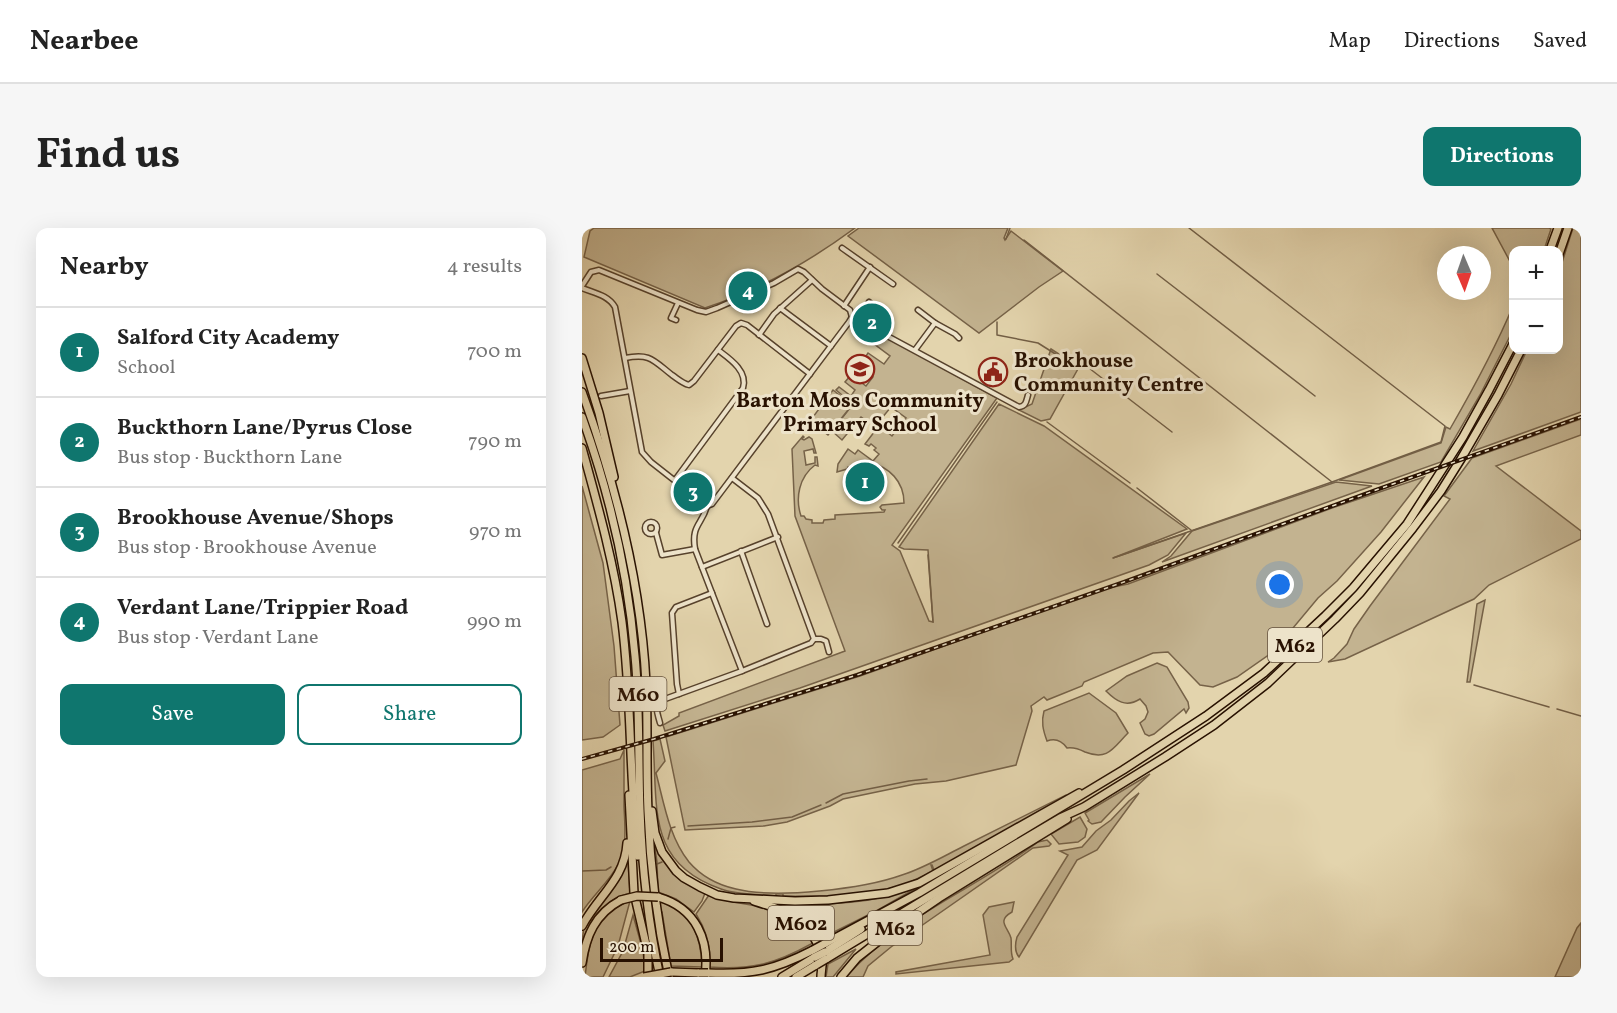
<!DOCTYPE html>
<html lang="en">
<head>
<meta charset="utf-8">
<style>
	:root { --surface:#fff; --page:#f6f6f6; --text:#222; --muted:#767676; --line:#e0e0e0; --accent:#0f766e }
	body { margin:0; font-family:Vollkorn,serif; background:var(--page); color:var(--text) }
	.controls { position:absolute; right:18px; top:18px; display:grid; overflow:hidden; border-radius:12px; box-shadow:0 6px 24px #0002 }
	.controls button { width:54px; height:54px; display:grid; place-items:center; padding:0; border:0; border-bottom:2px solid var(--line); background:var(--surface); color:var(--text); font:30px sans-serif }
	.compass { position:absolute; left:855px; top:18px; width:54px; height:54px; border-radius:50%; background:var(--surface); box-shadow:0 6px 24px #0002; rotate:178deg }
	.scale { position:absolute; left:18px; bottom:15px; width:123px; box-sizing:border-box; padding-left:6px; border:3px solid #281101; border-top:0; font-size:16px; line-height:21px; white-space:nowrap; color:#281101; -webkit-text-stroke:4px #ede3ca; paint-order:stroke }
	.you { position:absolute; left:698px; top:357px; width:21px; height:21px; margin:-15px; border:4px solid #fff; border-radius:50%; background:#1a73e8; box-shadow:0 0 0 9px #1a73e833 }
	.badge { display:grid; place-items:center; width:39px; height:39px; border-radius:50%; background:var(--accent); color:#fff; font-size:20px; font-weight:700 }
	.pin { position:absolute; translate:-50% -50%; border:3px solid #fff; box-shadow:0 2px 6px #0006 }
	.list { margin:0; padding:0; list-style:none }
	h2 { display:flex; justify-content:space-between; align-items:center; height:78px; margin:0; padding:0 24px; font-size:26px }
	h2 small { font-size:20px; font-weight:400; color:var(--muted) }
	.list li { display:grid; grid-template-columns:39px 1fr auto; gap:18px; align-items:center; box-sizing:border-box; height:90px; padding:0 24px; border-top:2px solid var(--line) }
	.list b { display:block; font-size:22px; white-space:nowrap }
	.list p { margin:0; font-size:20px; white-space:nowrap; color:var(--muted) }
	.list em { font-size:20px; font-style:normal; color:var(--muted) }
	.actions { display:flex; gap:12px; padding:18px 24px }
	.actions a { flex:1; padding:14px 0; border:2px solid var(--accent); border-radius:12px; text-align:center; font-size:21px; color:var(--accent) }
	.actions .main { background:var(--accent); color:#fff }
	.map { position:relative; flex:none; width:999px; height:749px; overflow:hidden; border-radius:12px }
	header { display:flex; align-items:center; gap:36px; box-sizing:border-box; height:84px; padding:0 30px; background:var(--surface); border-bottom:2px solid var(--line) }
	header strong { font-size:28px }
	nav { display:flex; gap:33px; margin-inline-start:auto; font-size:21px }
	.intro { display:flex; align-items:center; justify-content:space-between; box-sizing:border-box; height:144px; padding:0 36px }
	h1 { margin:0; font-size:42px }
	.button { padding:15px 27px; border-radius:12px; background:var(--accent); color:#fff; font-size:21px; font-weight:700 }
	main { display:flex; gap:36px; padding:0 36px }
	aside { flex:1; background:var(--surface); border-radius:12px; box-shadow:0 6px 24px #0002 }
	.map>svg:first-child { display:block }
	.green { fill:#c3b390; stroke:#766248; stroke-width:1.5 }
	.lines { fill:none; stroke-linecap:round; stroke-linejoin:round }
	.stream { stroke:#725e45; stroke-width:1.5 }
	.minor-casing { stroke:#57422c; stroke-width:7 }
	.motorway-casing { stroke:#281101; stroke-width:10 }
	.minor { stroke:#ede3ca; stroke-width:4 }
	.motorway { stroke:#e3d4ad; stroke-width:7 }
	.rail-casing { stroke:#281101; stroke-width:4 }
	.rail { stroke:#ede3ca; stroke-width:1.5; stroke-dasharray:4.5; stroke-linecap:butt }
	.motorway-bridge-casing { stroke:#281101; stroke-width:10; stroke-linecap:butt }
	.motorway-bridge { stroke:#e3d4ad; stroke-width:7 }
	.labels { text-anchor:middle; stroke-width:6; stroke-linejoin:round; paint-order:stroke }
	.shield { fill:#ede3ca; stroke:#63503d; stroke-width:1.5 }
	.shield-label { font-size:20px; font-weight:bold; fill:#281101 }
	.poi-label { font-size:21px; font-weight:bold; fill:#281101; stroke:#ede3ca; text-anchor:start }
</style>
</head>
<body>
<header>
<strong>Nearbee</strong>
<nav><a>Map</a><a>Directions</a><a>Saved</a></nav>
</header>
<div class="intro"><h1>Find us</h1><a class="button">Directions</a></div>
<main>
<aside>
<h2>Nearby<small>4 results</small></h2>
<ul class="list">
<li><span class="badge">1</span><div><b>Salford City Academy</b><p>School</p></div><em>700 m</em></li>
<li><span class="badge">2</span><div><b>Buckthorn Lane/Pyrus Close</b><p>Bus stop · Buckthorn Lane</p></div><em>790 m</em></li>
<li><span class="badge">3</span><div><b>Brookhouse Avenue/Shops</b><p>Bus stop · Brookhouse Avenue</p></div><em>970 m</em></li>
<li><span class="badge">4</span><div><b>Verdant Lane/Trippier Road</b><p>Bus stop · Verdant Lane</p></div><em>990 m</em></li>
</ul>
<div class="actions"><a class="main">Save</a><a>Share</a></div>
</aside>
<div class="map">
<svg width="999" height="749" viewBox="0 0 999 749">
	<rect width="100%" height="100%" fill="#e3d4ad"/>
	<filter id="stains"><feTurbulence type="fractalNoise" baseFrequency=".00333" numOctaves="4"/><feColorMatrix values="0 0 0 0 .2 0 0 0 0 .09 0 0 0 0 .02 0 0 0 .5 -.17"/></filter>
	<radialGradient id="worn" r=".72"><stop offset=".6" stop-color="#630" stop-opacity="0"/><stop offset="1" stop-color="#630" stop-opacity=".3"/></radialGradient>
	<g class="green">
		<path d="M12,0H273C227,34 177,62 123,80L2,29L8,3Z"/>
		<path d="M277,0H426L422,10L423,12L429,3L481,43L457,59L397,105L266,8Z"/>
		<path d="M910,0H967L969,1L962,22H932L931,39Z"/>
		<path d="M991,0H999V184L891,223L929,156L945,122H976L977,44Z"/>
		<path d="M931,78V100L928,108L898,167L859,234L797,256L757,252L859,215L864,199L868,201C891,161 913,121 931,78Z"/>
		<path d="M272,93H275L415,170L310,317L318,323L347,393L351,394L346,322L322,321L317,319L417,176L462,198L605,301L531,330L604,305L586,327L567,337L218,460L83,503L81,497L97,488V485L263,423L213,288L210,221L221,208L222,209L220,211L222,212L227,209L230,211L234,225H232L231,221L222,223L224,237L233,235V229H235L236,238L233,237C217,249 213,270 219,288H222L224,291L230,292V295H241L242,292L253,291V287L302,284L303,282H300L298,279L300,277L322,275C322,253 307,239 287,234V240L270,241L269,239H266L265,241L255,244L256,236L266,221L273,226L276,222L291,233L297,226L292,222L294,220L289,216L287,218L283,216L296,199L298,200L299,199L310,208L324,190L309,179L294,197L288,193L286,194L279,189L260,212L250,203L271,176L254,162L257,159L269,168L273,162L263,154L269,147L284,158L291,149L282,142L286,136L284,134L285,132L282,131L286,125L302,136L308,128L268,98Z"/>
		<path d="M469,121L497,139L468,191L459,193L437,182L450,176Z"/>
		<path d="M251,162L270,177L246,207L228,193Z"/>
		<path d="M999,191V207L914,238L999,303V311L907,357L892,371L763,431L746,434L752,430L765,416L772,401L788,378L868,271L862,268L890,230Z"/>
		<path d="M842,249L799,304L755,353L736,370L691,424L655,449L631,459L618,457L586,424L571,425L502,454L500,458L465,472L462,469L449,478L450,483L434,537L364,553L333,556L261,571L248,578L205,594L182,598L103,602L84,509L278,448L522,361L546,356L750,280Z"/>
		<path d="M754,254L790,258L580,334L589,328L610,303Z"/>
		<path d="M0,258L21,335L32,418L38,497L21,509L0,512Z"/>
		<path d="M903,372L888,454H885L895,376Z"/>
		<path d="M575,435L585,439L606,474L607,480L604,485L602,481L572,506L567,508L563,506L558,495L563,491L566,484L564,478L558,471C544,480 534,473 524,463L545,448Z"/>
		<path d="M507,465L534,485L546,505C531,520 526,533 503,524C497,521 492,519 485,520C480,513 473,510 465,513C461,502 459,494 462,483Z"/>
		<path d="M78,511L83,533L74,545C82,575 87,609 107,634C119,648 136,657 154,661C194,671 281,661 320,647C342,640 362,628 382,618C416,601 450,584 484,567L486,568L355,641L352,642L350,637H349L351,643C340,648 329,655 317,658C280,669 239,669 201,668V666H194V668C176,666 155,667 139,661C64,635 76,580 71,513Z"/>
		<path d="M42,522C42,541 42,560 42,579C43,598 45,618 37,635C28,653 11,667 0,684V542L38,531Z"/>
		<path d="M568,546L543,569L519,594L510,596L506,593L507,592L503,585Z"/>
		<path d="M557,565L515,622L495,632L437,729C432,723 433,716 435,709L486,627L478,623L500,619L514,603L529,592L547,573Z"/>
		<path d="M498,589L505,601L503,609L496,614L477,616L469,606Z"/>
		<path d="M71,606L104,654L123,665L120,673L112,684L94,671L76,664L75,634Z"/>
		<path d="M465,612L469,616L467,618L451,620L309,719L286,738L281,749H264C318,688 393,661 456,614Z"/>
		<path d="M46,633L48,665C22,672 8,690 0,714L2,699L38,650Z"/>
		<path d="M336,659L296,682L238,711C228,694 217,684 199,676C246,677 292,676 336,659Z"/>
		<path d="M127,667C168,684 204,668 231,715C193,736 171,742 127,739C130,720 124,702 114,686Z"/>
		<path d="M48,673L36,718L21,749H3C7,714 11,686 48,673Z"/>
		<path d="M77,673C110,683 119,707 120,739L89,738L80,684L78,683Z"/>
		<path d="M432,674L430,684C414,693 426,699 429,710C430,717 428,724 431,731L427,734L314,746V744L408,727L401,687L407,679Z"/>
		<path d="M51,687L61,723L63,743L48,749H27L41,723Z"/>
		<path d="M999,695V749H973L995,700Z"/>
		<path d="M274,721L251,749H244L246,736Z"/>
	</g>
	<g class="lines">
		<g class="stream">
			<path d="M424,11L428,0"/>
			<path d="M442,12L750,254"/>
			<path d="M575,46L733,168"/>
			<path d="M415,94V107L456,115L494,139"/>
			<path d="M503,137L590,204"/>
			<path d="M465,194L548,255"/>
			<path d="M555,260L609,302"/>
			<path d="M316,315L415,174"/>
			<path d="M346,327L351,394"/>
			<path d="M531,330L750,254L859,214L863,198L607,0"/>
			<path d="M892,457L967,479"/>
			<path d="M975,481L999,488"/>
			<path d="M244,575L261,566L327,553L345,551"/>
			<path d="M106,598L170,594L210,589L239,577"/>
			<path d="M86,611L89,600L93,599"/>
			<path d="M75,636L80,634"/>
			<path d="M0,643L24,642L29,639"/>
		</g>
		<g class="minor-casing">
			<g id="minor">
				<path d="M260,20L311,56"/>
				<path d="M0,58L9,44L17,42L115,82L124,84L135,80L192,55L216,41L222,44L240,61L268,82L270,89"/>
				<path d="M0,60C12,65 26,67 33,79L60,224L69,234L125,278"/>
				<path d="M287,74L302,86L294,100"/>
				<path d="M262,78L288,39"/>
				<path d="M198,80L249,118"/>
				<path d="M336,82L353,95L373,106L377,110"/>
				<path d="M270,89L437,179C444,178 444,174 446,167"/>
				<path d="M94,92L89,90L96,75"/>
				<path d="M177,107L192,86L230,52"/>
				<path d="M333,122L353,95"/>
				<path d="M43,130C68,125 71,132 90,147C96,151 100,155 107,157L112,153L154,98L159,95L165,97L228,146"/>
				<path d="M19,168L48,163"/>
				<path d="M150,250L176,270L186,286L232,411H239L244,413L247,424"/>
				<path d="M93,252L161,160C166,143 148,131 136,122"/>
				<circle cx="69" cy="300" r="6"/>
				<path d="M74,305L80,327L113,321"/>
				<path d="M159,323L185,396"/>
				<path d="M120,339L196,309"/>
				<path d="M160,443L113,321C109,297 120,297 125,278L130,276L267,94L270,89"/>
				<path d="M97,466L95,456L90,385L94,379L130,365"/>
				<path d="M78,495C75,483 71,479 83,471L160,443L229,415L232,411"/>
			</g>
		</g>
		<g class="motorway-casing">
			<g id="motorway">
				<path d="M968,22L976,0"/>
				<path d="M976,29L986,0"/>
				<path d="M0,130L17,185L32,249"/>
				<path d="M0,164C34,257 59,356 64,455C66,498 64,540 66,583C68,639 75,694 87,749"/>
				<path d="M0,189C28,266 46,346 53,428C58,479 56,531 58,582C60,639 66,694 78,749"/>
				<path d="M0,220C16,278 32,335 40,394C50,472 47,550 56,628"/>
				<path d="M47,567L52,665L66,725V749"/>
				<path d="M70,583L73,605L80,624L94,643L102,650L118,659L135,667L152,670L213,673L246,672L306,665L337,655L497,565"/>
				<path d="M76,669C114,680 128,712 123,749"/>
				<path d="M172,673C183,677 194,679 203,684C221,692 237,711 240,730C241,736 239,743 239,749"/>
				<path d="M0,698C16,668 43,651 45,615"/>
				<path d="M242,716L337,665L541,542L624,488L682,445L743,388L771,360L825,296L881,209L907,162L932,114"/>
				<path d="M243,724L279,701"/>
				<path d="M244,731L434,616L478,590L502,579L583,529L632,497L686,455L753,391L778,365L831,300L859,263L879,231L916,167L939,122"/>
				<path d="M0,735C4,708 13,686 39,672"/>
				<path d="M89,744L117,745"/>
				<path d="M126,745C170,747 192,742 231,722"/>
				<path d="M200,749L233,729"/>
				<path d="M214,749L234,737"/>
				<path d="M259,749L275,730L313,700L357,670L485,591"/>
			</g>
		</g>
		<use href="#minor" class="minor"/>
		<use href="#motorway" class="motorway"/>
		<g class="rail-casing">
			<path id="rail" d="M0,531L72,511L275,447L542,354L794,262L999,189"/>
		</g>
		<use href="#rail" class="rail"/>
		<g class="motorway-bridge-casing">
			<g id="motorway-bridge">
				<path d="M39,672L55,668L76,669"/>
				<path d="M231,722L242,716"/>
				<path d="M233,729L243,724"/>
				<path d="M234,737L244,731"/>
				<path d="M117,745H126"/>
				<path d="M62,749L89,744"/>
			</g>
		</g>
		<use href="#motorway-bridge" class="motorway-bridge"/>
	</g>
	<defs>
		<g id="school-ring" transform="scale(1.5)"><circle r="9.5" fill="#ede3ca" stroke="#8f2418" stroke-width="1.5"/><path d="M0-5L7-2L0 1L-7-2ZM-4 1L0 2.5L4 1V4Q0 6-4 4Z" fill="#8f2418"/></g>
		<g id="civic-ring" transform="scale(1.5)"><circle r="9.5" fill="#ede3ca" stroke="#8f2418" stroke-width="1.5"/><path d="M-.6-6.5H3V-4.5H.6V-3L4-1V1h2V6H-6V1h2V-1L-.6-3ZM-1.2 2.5V6h2.4V2.5Z" fill="#8f2418"/></g>
	</defs>
	<g fill-rule="evenodd">
		<use href="#school-ring" x="278" y="141"/>
		<use href="#civic-ring" x="411" y="144"/>
	</g>
	<g class="labels">
		<g class="shield">
			<rect x="686" y="400" width="54" height="34" rx="4.5"/>
			<rect x="27.5" y="449" width="57" height="34" rx="4.5"/>
			<rect x="186" y="678" width="66" height="34" rx="4.5"/>
			<rect x="286" y="683" width="54" height="34" rx="4.5"/>
		</g>
		<g class="shield-label">
			<text x="713" y="424">M62</text>
			<text x="56" y="473">M60</text>
			<text x="219" y="702">M602</text>
			<text x="313" y="707">M62</text>
		</g>
		<g class="poi-label">
			<text x="432" y="139">Brookhouse<tspan x="432" dy="24">Community Centre</tspan></text>
			<text x="278" y="179" text-anchor="middle">Barton Moss Community<tspan x="278" dy="24">Primary School</tspan></text>
		</g>
	</g>
	<rect width="100%" height="100%" filter="url(#stains)"/>
	<rect width="100%" height="100%" fill="url(#worn)"/>
</svg>
<div class="controls">
<button>+</button>
<button>−</button>
</div>
<svg class="compass" viewBox="-18 -18 36 36"><path d="M0-13l5 13h-10z" fill="#e53935"/><path d="M0 13l5-13h-10z" fill="#767676"/></svg>
<div class="scale">200 m</div>
<div class="you"></div>
<div class="pin badge" style="left:283px;top:254px">1</div>
<div class="pin badge" style="left:290px;top:95px">2</div>
<div class="pin badge" style="left:111px;top:264px">3</div>
<div class="pin badge" style="left:166px;top:63px">4</div>
</div>
</main>
</body>
</html>
